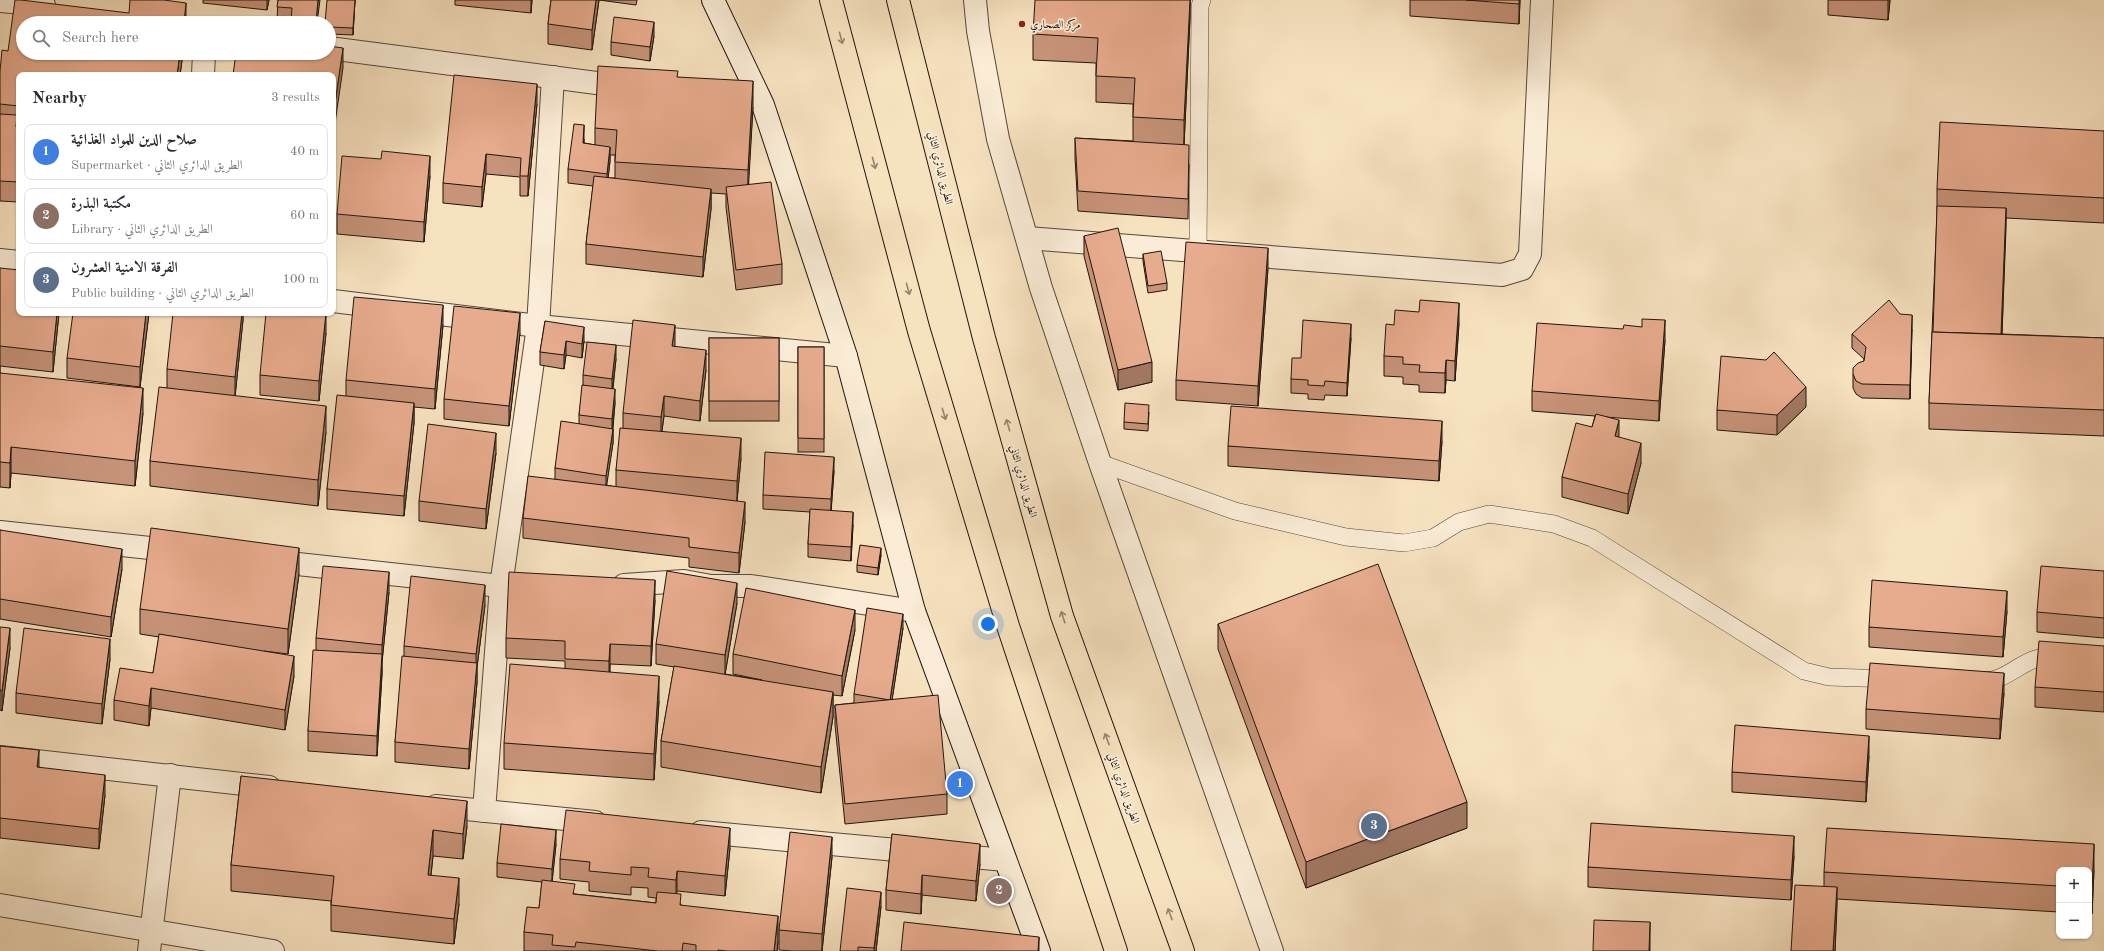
<!DOCTYPE html>
<html lang="en">
<head>
<meta charset="utf-8">
<style>
	:root { --surface:#fff; --page:#f7f7f7; --text:#2b2b33; --muted:#7c7c81; --line:#e1e1e2; --accent:#8f2418 }
	body { margin:0; font-family:"Old Standard TT",Amiri,serif; background:var(--page); color:var(--text) }
	.controls { position:absolute; right:12px; bottom:12px; display:grid; overflow:hidden; border-radius:8px; box-shadow:0 1px 3px #0004 }
	.controls button { width:36px; height:36px; display:grid; place-items:center; padding:0; border:0; border-bottom:1px solid var(--line); background:var(--surface); color:var(--text); font:20px sans-serif }
	.you { position:absolute; left:988px; top:624px; width:14px; height:14px; margin:-10px; border:3px solid #fff; border-radius:50%; background:#1a73e8; box-shadow:0 0 0 6px #1a73e833 }
	.badge { display:grid; place-items:center; width:26px; height:26px; border-radius:50%; background:var(--accent); color:#fff; font-size:13px; font-weight:700 }
	.pin { position:absolute; translate:-50% -50%; border:2px solid #fff; box-shadow:0 1px 4px #0006 }
	.list { margin:0; padding:0; list-style:none }
	h2 { display:flex; justify-content:space-between; align-items:center; height:52px; margin:0; padding:0 16px; font-size:17px }
	h2 small { font-size:13px; font-weight:400; color:var(--muted) }
	.list li { display:grid; grid-template-columns:26px 1fr auto; gap:12px; align-items:center; box-sizing:border-box; height:56px; margin:0 8px 8px; padding:0 8px; border:1px solid var(--line); border-radius:8px }
	.list b { display:block; font-size:15px; white-space:nowrap }
	.list p { margin:0; font-size:13px; white-space:nowrap; color:var(--muted) }
	.list em { font-size:13px; font-style:normal; color:var(--muted) }
	.icon { flex:none; width:22px; height:22px; fill:none; stroke:currentColor; stroke-width:2; stroke-linecap:round; stroke-linejoin:round }
	.map { position:relative; flex:none; width:2104px; height:951px; overflow:hidden }
	.search { position:absolute; background:var(--surface); box-shadow:0 1px 3px #0004; left:16px; top:16px; width:320px; height:44px; display:flex; align-items:center; gap:10px; box-sizing:border-box; padding:0 14px; border-radius:22px; color:var(--muted); font-size:15px }
	.panel { position:absolute; background:var(--surface); box-shadow:0 1px 3px #0004; left:16px; top:72px; width:320px; height:244px; border-radius:8px }
	.map>svg:first-child { display:block }
	.lines { fill:none; stroke-linecap:round; stroke-linejoin:round }
	.lane-casing { stroke:#54483a; stroke-width:18 }
	.street-casing { stroke:#54483a; stroke-width:24 }
	.secondary-casing { stroke:#1e150d; stroke-width:24 }
	.highway-casing { stroke:#1e150d; stroke-width:24 }
	.lane { stroke:#faecd6; stroke-width:17 }
	.street { stroke:#faecd6; stroke-width:22 }
	.secondary { stroke:#faecd6; stroke-width:22 }
	.highway { stroke:#f7e2c0; stroke-width:22 }
	.wall { fill:#c79379; stroke:#1e150d; fill-rule:evenodd }
	.shaded-wall { fill:#a27863; stroke:#1e150d }
	.building { fill:#e7ab8d; stroke:#1e150d }
	.oneway { stroke:#95866f }
	.poi-dot { fill:#8f2418; stroke:#faecd6; stroke-width:1.5 }
	.labels { text-anchor:middle; stroke-width:3.5; stroke-linejoin:round; paint-order:stroke }
	.poi-label { font-size:11px; fill:#1e150d; stroke:#faecd6; text-anchor:start }
	.street-label { font-size:11px; fill:#1e150d; stroke:#faecd6 }
</style>
</head>
<body>
<div class="map">
<svg width="2104" height="951" viewBox="0 0 2104 951">
	<rect width="100%" height="100%" fill="#f7e2c0"/>
	<filter id="stains"><feTurbulence type="fractalNoise" baseFrequency=".005" numOctaves="4"/><feColorMatrix values="0 0 0 0 .2 0 0 0 0 .09 0 0 0 0 .02 0 0 0 .5 -.17"/></filter>
	<radialGradient id="worn" r=".72"><stop offset=".6" stop-color="#630" stop-opacity="0"/><stop offset="1" stop-color="#630" stop-opacity=".3"/></radialGradient>
	<g class="lines">
		<g class="lane-casing">
			<g id="lane">
				<path d="M1198,251L1200,6L1202,0"/>
				<path d="M1100,463L1235,511L1346,537L1404,543L1433,538L1459,522L1489,514L1554,524L1592,538L1804,671L1829,677L1892,679"/>
				<path d="M1982,681C2005,682 2018,663 2039,658L2104,660"/>
			</g>
		</g>
		<g class="street-casing">
			<g id="street">
				<path d="M975,0L978,31L998,139L1041,288L1100,463L1272,951"/>
				<path d="M0,1L44,5"/>
				<path d="M329,48L627,87"/>
				<path d="M203,75L204,53"/>
				<path d="M1027,238L1502,275L1522,269L1530,254L1542,0"/>
				<path d="M0,260L19,262"/>
				<path d="M333,301L538,326L846,356"/>
				<path d="M0,532L178,551"/>
				<path d="M270,561L501,586H538"/>
				<path d="M624,585L684,581L711,586H751L914,611"/>
				<path d="M0,757L269,787"/>
				<path d="M436,806L595,822"/>
				<path d="M484,811L501,586L538,326L553,77"/>
				<path d="M701,832L1005,860"/>
				<path d="M0,905L273,951"/>
				<path d="M149,951L170,775"/>
			</g>
		</g>
		<g class="secondary-casing">
			<path id="secondary" d="M713,0L763,105L846,356L914,611L1039,951"/>
		</g>
		<g class="highway-casing">
			<g id="highway">
				<path d="M831,0L919,331L1008,626L1116,951"/>
				<path d="M898,0L984,338L1062,616L1183,951"/>
			</g>
		</g>
		<use href="#lane" class="lane"/>
		<use href="#street" class="street"/>
		<use href="#secondary" class="secondary"/>
		<use href="#highway" class="highway"/>
	</g>
	<g class="wall">
		<path d="M203,0H269L267,10L203,3Z"/>
		<path d="M278,0L317,23H291V22L277,21Z"/>
		<path d="M355,0L353,35L329,34V23Z"/>
		<path d="M455,0H532L531,13L455,5Z"/>
		<path d="M551,0H599L592,50L548,44V24Z"/>
		<path d="M599,0H637L636,5Z"/>
		<path d="M1190,0V18L1184,144L1189,165L1188,219L1078,211L1075,158V138L1133,141V104L1096,102V63L1033,60V34Z"/>
		<path d="M1410,0H1520L1519,24L1410,16Z"/>
		<path d="M1828,0H1890L1888,20L1828,15Z"/>
		<path d="M186,23L23,53H183L180,75H19V202L0,201V71L8,51Z"/>
		<path d="M654,36L650,61L611,55V42Z"/>
		<path d="M678,77L753,107L748,185L782,264V284L736,290L726,207V194L711,193V209L703,277L586,264V244L593,186L568,183V169L584,139V143L595,145V128ZM610,155H615V178H608L610,161Z"/>
		<path d="M537,104L528,196H520V177L486,174L482,207L443,203V183Z"/>
		<path d="M2104,131V223L2006,218L2002,334L2104,338V436L1929,429V403L1937,214V189Z"/>
		<path d="M381,159L430,176L424,242L337,234V214Z"/>
		<path d="M1084,236L1152,382L1118,390L1084,256Z"/>
		<path d="M1143,254L1167,283V290L1148,293L1143,261Z"/>
		<path d="M0,268L59,313L53,372L0,366V373L143,413L135,486L11,473L10,488L0,487Z"/>
		<path d="M1268,268L1258,406L1176,400V380Z"/>
		<path d="M149,313L140,387L67,378V358Z"/>
		<path d="M243,313V320L235,396L326,432L318,506L150,486V461L167,388V369Z"/>
		<path d="M545,321L584,341L582,358L566,355L564,369L540,365V352Z"/>
		<path d="M1459,323L1455,381L1446,380L1445,393L1419,392V385L1403,384V377L1384,376V356L1394,325Z"/>
		<path d="M443,325L435,409L414,407V423L404,516L327,509V489L346,396V380Z"/>
		<path d="M1912,329L1910,399L1862,398L1856,394L1853,388V374L1864,361V359L1852,348V334Z"/>
		<path d="M326,333L319,401L260,395V375Z"/>
		<path d="M520,333L509,426L444,419V399Z"/>
		<rect x="709" y="338" width="70" height="83"/>
		<path d="M1351,338L1347,396L1325,395L1324,400L1308,399V394L1291,393V379L1301,358Z"/>
		<path d="M1665,340L1659,421L1605,417L1619,438L1641,463L1628,514L1562,497V477L1592,427L1595,416L1532,411V391Z"/>
		<path d="M675,346L706,370L700,421L664,416L662,431L741,458L737,501L745,522L739,573L689,567V558L523,538V518L555,479V468L579,424V415L583,386V375L616,359L613,389L615,403L613,429V443L606,485L616,487V470L623,428V413Z"/>
		<rect x="798" y="347" width="26" height="105"/>
		<path d="M1806,407L1777,435L1717,430V410Z"/>
		<path d="M1149,412L1148,431L1124,429V422Z"/>
		<path d="M1442,441L1439,481L1228,466V446Z"/>
		<path d="M496,453L486,529L419,521V501Z"/>
		<path d="M834,471L831,510L853,525L851,561L808,557V544L810,512L763,509V495Z"/>
		<path d="M0,530L122,569L111,637L0,619Z"/>
		<path d="M881,555L878,575L857,572V565Z"/>
		<path d="M2104,571V638L2037,632V612Z"/>
		<path d="M299,574L288,654L264,651L294,676L285,730L151,708L149,726L114,720V700L153,673L159,637L140,634V609Z"/>
		<path d="M389,592L382,662V674L377,756L308,751V731L316,651V638Z"/>
		<path d="M655,600L651,666L610,664V672L659,701L654,780L504,769V743L565,668V661L506,658V638Z"/>
		<path d="M737,603L725,674L762,680L733,674V654L855,630L842,696L833,695V717L821,793L661,767V741L674,667L656,664V644Z"/>
		<path d="M485,605L477,667V683L469,769L395,762V742L404,656V646Z"/>
		<path d="M2007,611L2003,657L1869,647V627Z"/>
		<path d="M1218,624L1467,828L1306,888L1218,649Z"/>
		<path d="M0,627L10,648L2,711L0,710Z"/>
		<path d="M903,628L892,699L947,794V814L845,824L835,725V705L854,703V694Z"/>
		<path d="M2104,646V712L2035,707V687Z"/>
		<path d="M110,659L102,724L16,713V693Z"/>
		<path d="M2004,693L2000,739L1866,729V709Z"/>
		<path d="M0,746L39,767L105,795L99,849L0,838Z"/>
		<path d="M1869,756L1866,802L1732,792V772Z"/>
		<path d="M241,776L467,826L463,859L433,856L431,875L459,904L454,944L331,931V901L231,891V865Z"/>
		<path d="M892,834L980,864L976,901L922,895L921,914L886,910V890Z"/>
		<path d="M556,844L552,881L575,894L656,903V898L648,897V888L631,887V895L589,891V882L560,879V859L730,848L725,896L677,891L676,894L681,905L778,941L777,951H524V932L539,908L542,882L497,877V863Z"/>
		<path d="M1794,856L1791,900L1588,887V867Z"/>
		<path d="M832,857L822,951H792L779,950V930Z"/>
		<path d="M2059,870V912L1837,899L1835,951H1791L1824,887V872L2094,870L2092,914H2089V870Z"/>
		<path d="M881,906L876,951H840Z"/>
	</g>
	<g class="shaded-wall">
		<path d="M267,0H269L267,10Z"/>
		<path d="M318,0H320L317,23H316Z"/>
		<path d="M355,0L353,35V28Z"/>
		<path d="M531,0H532L531,13Z"/>
		<path d="M596,0H599L592,50V30Z"/>
		<path d="M1190,0V18L1184,146V120Z"/>
		<path d="M1519,0H1520L1519,24Z"/>
		<path d="M1888,0H1890L1888,20Z"/>
		<path d="M186,3V23H184Z"/>
		<path d="M654,22V36L650,61V47Z"/>
		<path d="M343,48V68L333,137V117Z"/>
		<path d="M180,53H183L180,75H177Z"/>
		<path d="M753,81V107L748,195V170Z"/>
		<path d="M537,84V104L528,196V176Z"/>
		<path d="M584,125V139L583,157V143Z"/>
		<path d="M610,147V161L607,188V174Z"/>
		<path d="M486,154V174L482,207V187Z"/>
		<path d="M430,156V176L424,242V222Z"/>
		<path d="M711,189V209L703,277V257Z"/>
		<path d="M2006,208V228L2001,360V340Z"/>
		<path d="M1268,248V268L1258,406V386Z"/>
		<path d="M1459,303V323L1455,381V361Z"/>
		<path d="M443,305V325L435,409V389Z"/>
		<path d="M57,313H59L53,372V352Z"/>
		<path d="M146,313H149L140,387V367Z"/>
		<path d="M242,313H243V320L235,397V377Z"/>
		<path d="M326,313V333L319,401V381Z"/>
		<path d="M520,313V333L509,426V406Z"/>
		<path d="M1912,315V329L1910,399V385Z"/>
		<path d="M1665,320V340L1659,421V401Z"/>
		<path d="M1351,324V338L1347,396V383Z"/>
		<path d="M675,325V345L672,366V346Z"/>
		<path d="M584,327V341L582,358V344Z"/>
		<path d="M566,341V355L564,369V355Z"/>
		<path d="M616,345V359L612,392V379Z"/>
		<path d="M706,350V370L700,421V401Z"/>
		<path d="M1446,360V380L1445,393V373Z"/>
		<path d="M1152,362V382L1118,390V370Z"/>
		<path d="M1806,387V407L1777,435V415Z"/>
		<path d="M143,388V413L135,486V461Z"/>
		<path d="M615,389V403L612,432V419Z"/>
		<path d="M664,396V416L661,437V417Z"/>
		<path d="M414,403V423L404,516V496Z"/>
		<path d="M326,406V432L318,506V480Z"/>
		<path d="M1619,420V440L1615,436Z"/>
		<path d="M1442,421V441L1439,481V461Z"/>
		<path d="M613,429V443L606,490V476Z"/>
		<path d="M496,433V453L486,529V509Z"/>
		<path d="M741,438V458L737,501V481Z"/>
		<path d="M1641,443V463L1628,514V494Z"/>
		<path d="M11,447V473L10,488V463Z"/>
		<path d="M834,457V471L831,513V499Z"/>
		<path d="M745,502V522L739,573V553Z"/>
		<path d="M853,512V525L851,561V547Z"/>
		<path d="M299,548V574L288,654V629Z"/>
		<path d="M881,548V555L878,575V568Z"/>
		<path d="M122,549V569L111,637V617Z"/>
		<path d="M389,572V592L382,662V674L377,756V736L382,659V645Z"/>
		<path d="M655,580V600L651,666V646Z"/>
		<path d="M737,583V603L725,675V655Z"/>
		<path d="M485,585V605L477,667V683L469,769V749L476,672V654Z"/>
		<path d="M2007,591V611L2003,657V637Z"/>
		<path d="M855,610V630L842,696V676Z"/>
		<path d="M903,614V628L890,714V700Z"/>
		<path d="M10,628V648L2,711V691Z"/>
		<path d="M110,639V659L102,724V704Z"/>
		<path d="M610,644V664L609,681V661Z"/>
		<path d="M294,656V676L285,730V710Z"/>
		<path d="M2004,673V693L2000,739V719Z"/>
		<path d="M659,676V701L654,780V754Z"/>
		<path d="M151,688V708L149,726V706Z"/>
		<path d="M833,692V717L821,793V767Z"/>
		<path d="M1869,736V756L1866,802V782Z"/>
		<path d="M39,750V770L37,767Z"/>
		<path d="M105,775V795L99,849V829Z"/>
		<path d="M467,801V826L463,859V834Z"/>
		<path d="M1467,802V828L1306,888V862Z"/>
		<path d="M730,828V848L725,896V876Z"/>
		<path d="M433,830V856L428,901V875Z"/>
		<path d="M556,830V844L552,883V869Z"/>
		<path d="M1794,836V856L1791,900V880Z"/>
		<path d="M832,837V857L822,951V934Z"/>
		<path d="M980,844V864L976,901V881Z"/>
		<path d="M2094,844V870L2092,914V888Z"/>
		<path d="M677,871V891L676,900V880Z"/>
		<path d="M922,875V895L921,914V894Z"/>
		<path d="M459,878V904L454,944V919Z"/>
		<path d="M1837,887V907L1835,951H1833Z"/>
		<path d="M881,892V906L876,951H874Z"/>
		<path d="M778,916V941L777,951H774Z"/>
		<path d="M1650,922V951H1649Z"/>
		<path d="M1039,937V951H1038Z"/>
	</g>
	<g class="building">
		<path d="M15,0H21L129,13L130,0H164L186,3L184,23H23V53H180L177,75H19V106L0,104V71L2,50L8,51Z"/>
		<path d="M278,0H318L316,22L291,20L292,8L277,7Z"/>
		<path d="M327,0H355L353,28L329,27V23H325Z"/>
		<path d="M551,0H596L592,30L548,24Z"/>
		<path d="M1035,0H1190L1184,120L1133,117L1135,78L1096,76L1098,38L1033,34Z"/>
		<path d="M1466,0H1519V4Z"/>
		<path d="M614,17L654,22L650,47L611,42Z"/>
		<path d="M329,46L343,48L333,117V75H233L236,53H329Z"/>
		<path d="M598,66L678,71L677,77L753,81L748,170L615,162L617,130L595,128Z"/>
		<path d="M454,75L537,84L528,176H520L521,158L486,154L482,187L443,183Z"/>
		<path d="M0,114L17,115L16,127H19V182L0,181Z"/>
		<path d="M1940,122L2104,131V198L1937,189Z"/>
		<path d="M574,124L584,125L583,143L610,147L607,174L568,169Z"/>
		<path d="M1075,138L1189,145L1188,199L1078,191Z"/>
		<path d="M382,151L430,156L424,222L337,214L342,156L381,159Z"/>
		<path d="M594,176L711,189L703,257L586,244Z"/>
		<path d="M771,182L782,264L736,270L726,187Z"/>
		<path d="M1937,206L2006,208L2001,334L1933,332Z"/>
		<path d="M1118,228L1152,362L1118,370L1084,236Z"/>
		<path d="M1186,242L1268,248L1258,386L1176,380Z"/>
		<path d="M1161,251L1167,283L1148,286L1143,254Z"/>
		<path d="M0,268L19,270V313H57L53,352L0,346Z"/>
		<path d="M354,297L443,305L435,389L346,380Z"/>
		<path d="M1420,300L1459,303L1455,361L1446,360L1445,373L1419,372L1420,365L1403,364V357L1384,356L1386,324L1394,325L1395,310L1419,312Z"/>
		<path d="M1889,300L1900,314L1912,315L1910,385L1862,384L1856,381L1853,374V368L1858,363L1864,361L1866,347L1852,334Z"/>
		<path d="M454,306L520,313L509,406L444,399Z"/>
		<path d="M73,313H146L140,367L67,358Z"/>
		<path d="M173,313H242L235,377L167,369Z"/>
		<path d="M266,313H326L319,381L260,375Z"/>
		<path d="M1642,319L1665,320L1659,401L1532,391L1537,323L1623,329L1624,325L1642,327Z"/>
		<path d="M633,320L675,325L672,346L706,350L700,401L664,396L661,417L623,413Z"/>
		<path d="M1303,320L1351,324L1347,383L1325,381L1324,386L1308,385V380L1291,379L1292,358H1301Z"/>
		<path d="M545,321L584,327L582,344L566,341L564,355L540,352Z"/>
		<path d="M1932,332L2104,338V410L1929,403Z"/>
		<rect x="709" y="338" width="70" height="63"/>
		<path d="M587,342L616,345L612,379L583,375Z"/>
		<path d="M798,347H824V439L798,438Z"/>
		<path d="M1774,352L1806,387L1777,415L1717,410L1721,356L1766,360Z"/>
		<path d="M0,373L143,388L135,461L11,447L10,463L0,462Z"/>
		<path d="M582,385L615,389L612,419L579,415Z"/>
		<path d="M159,387L326,406L318,480L150,461Z"/>
		<path d="M337,395L414,403L404,496L327,489Z"/>
		<path d="M1125,403L1149,405L1148,424L1124,422Z"/>
		<path d="M1231,406L1442,421L1439,461L1228,446Z"/>
		<path d="M1596,414L1619,420L1615,436L1641,443L1628,494L1562,477L1576,423L1592,427Z"/>
		<path d="M561,421L613,429L606,476L555,468Z"/>
		<path d="M428,424L496,433L486,509L419,501Z"/>
		<path d="M620,428L741,438L737,481L616,470Z"/>
		<path d="M765,452L834,457L831,499L763,495Z"/>
		<path d="M528,476L745,502L739,553L689,547V538L523,518Z"/>
		<path d="M810,509L853,512L851,547L808,544Z"/>
		<path d="M151,528L299,548L288,629L140,609Z"/>
		<path d="M0,530L122,549L111,617L0,599Z"/>
		<path d="M860,545L881,548L878,568L857,565Z"/>
		<path d="M1378,564L1467,802L1306,862L1218,624Z"/>
		<path d="M323,566L389,572L382,645L316,638Z"/>
		<path d="M2041,566L2104,571V618L2037,612Z"/>
		<path d="M667,571L737,583L725,655L656,644Z"/>
		<path d="M509,572L655,580L651,646L610,644L609,661L565,659V641L506,638Z"/>
		<path d="M411,576L485,585L476,654L404,646Z"/>
		<path d="M1872,580L2007,591L2003,637L1869,627Z"/>
		<path d="M746,588L855,610L842,676L733,654Z"/>
		<path d="M867,608L903,614L890,700L854,694Z"/>
		<path d="M0,627L10,628L2,691L0,690Z"/>
		<path d="M24,628L110,639L102,704L16,693Z"/>
		<path d="M159,634L294,656L285,710L151,688L149,706L114,700L120,668L153,673Z"/>
		<path d="M2039,641L2104,646V692L2035,687Z"/>
		<path d="M313,650L382,654L377,736L308,731Z"/>
		<path d="M402,656L477,663L469,749L395,742Z"/>
		<path d="M1870,663L2004,673L2000,719L1866,709Z"/>
		<path d="M510,664L659,676L654,754L504,743Z"/>
		<path d="M674,666L833,692L821,767L661,741Z"/>
		<path d="M938,695L947,794L845,804L835,705Z"/>
		<path d="M1735,725L1869,736L1866,782L1732,772Z"/>
		<path d="M0,746L39,750L37,767L105,775L99,829L0,818Z"/>
		<path d="M241,776L467,801L463,834L433,830L428,875L459,878L454,919L331,905L334,876L231,865Z"/>
		<path d="M566,810L730,828L725,876L677,871L676,880L648,877L649,868L631,867V875L589,871L590,862L560,859Z"/>
		<path d="M1591,823L1794,836L1791,880L1588,867Z"/>
		<path d="M501,824L556,830L552,869L497,863Z"/>
		<path d="M1827,828L2094,844L2092,888H2089V870H2059V886L1824,872Z"/>
		<path d="M790,832L832,837L822,934L779,930Z"/>
		<path d="M892,834L980,844L976,881L922,875L921,894L886,890Z"/>
		<path d="M542,880L575,884L573,894L656,903L657,892L681,894L680,905L778,916L774,951H727L718,950V951H696V945L683,943L682,951H658L576,942L575,947L552,945L553,935L524,932L527,907L539,908Z"/>
		<path d="M1795,885L1837,887L1833,951H1791Z"/>
		<path d="M847,888L881,892L874,948L858,947V951H840Z"/>
		<path d="M1594,920L1650,922L1649,951H1593Z"/>
		<path d="M904,922L1039,937L1038,951H901Z"/>
	</g>
	<defs><path id="oneway-shaft" d="M-6 0H5M1.5-3L5.5 0L1.5 3" fill="none" stroke-width="1.6" stroke-linecap="round" stroke-linejoin="round"/></defs>
	<g class="oneway">
		<use href="#oneway-shaft" transform="translate(841 38) rotate(75)"/>
		<use href="#oneway-shaft" transform="translate(874 163) rotate(75)"/>
		<use href="#oneway-shaft" transform="translate(908 289) rotate(75)"/>
		<use href="#oneway-shaft" transform="translate(944 414) rotate(73)"/>
		<use href="#oneway-shaft" transform="translate(1008 425) rotate(-106)"/>
		<use href="#oneway-shaft" transform="translate(1063 617) rotate(-108)"/>
		<use href="#oneway-shaft" transform="translate(1107 739) rotate(-110)"/>
		<use href="#oneway-shaft" transform="translate(1170 914) rotate(-110)"/>
	</g>
	<circle class="poi-dot" cx="1022" cy="24" r="4"/>
	<g class="labels">
		<g class="poi-label">
			<text x="1030" y="28">مركز الصحاري</text>
		</g>
		<g class="street-label">
			<text transform="translate(941 168) rotate(76)" y="4">الطريق الدائري الثاني</text>
			<text transform="translate(1024 481) rotate(74)" y="4">الطريق الدائري الثاني</text>
			<text transform="translate(1124 788) rotate(70)" y="4">الطريق الدائري الثاني</text>
		</g>
	</g>
	<rect width="100%" height="100%" filter="url(#stains)"/>
	<rect width="100%" height="100%" fill="url(#worn)"/>
</svg>
<div class="controls">
<button>+</button>
<button>−</button>
</div>
<div class="you"></div>
<div class="pin badge" style="left:960px;top:784px;background:#3f7fe0">1</div>
<div class="pin badge" style="left:999px;top:891px;background:#8d6e63">2</div>
<div class="pin badge" style="left:1374px;top:826px;background:#5c6f8a">3</div>
<div class="search"><svg class="icon" aria-label="search" viewBox="0 0 24 24"><circle cx="10" cy="10" r="6"/><path d="M15 15l6 6"/></svg>Search here</div>
<section class="panel">
<h2>Nearby<small>3 results</small></h2>
<ul class="list">
<li><span class="badge" style="background:#3f7fe0">1</span><div><b>صلاح الدين للمواد الغذائية</b><p>Supermarket · الطريق الدائري الثاني</p></div><em>40 m</em></li>
<li><span class="badge" style="background:#8d6e63">2</span><div><b>مكتبة البذرة</b><p>Library · الطريق الدائري الثاني</p></div><em>60 m</em></li>
<li><span class="badge" style="background:#5c6f8a">3</span><div><b>الفرقة الامنية العشرون</b><p>Public building · الطريق الدائري الثاني</p></div><em>100 m</em></li>
</ul>
</section>
</div>
</body>
</html>
